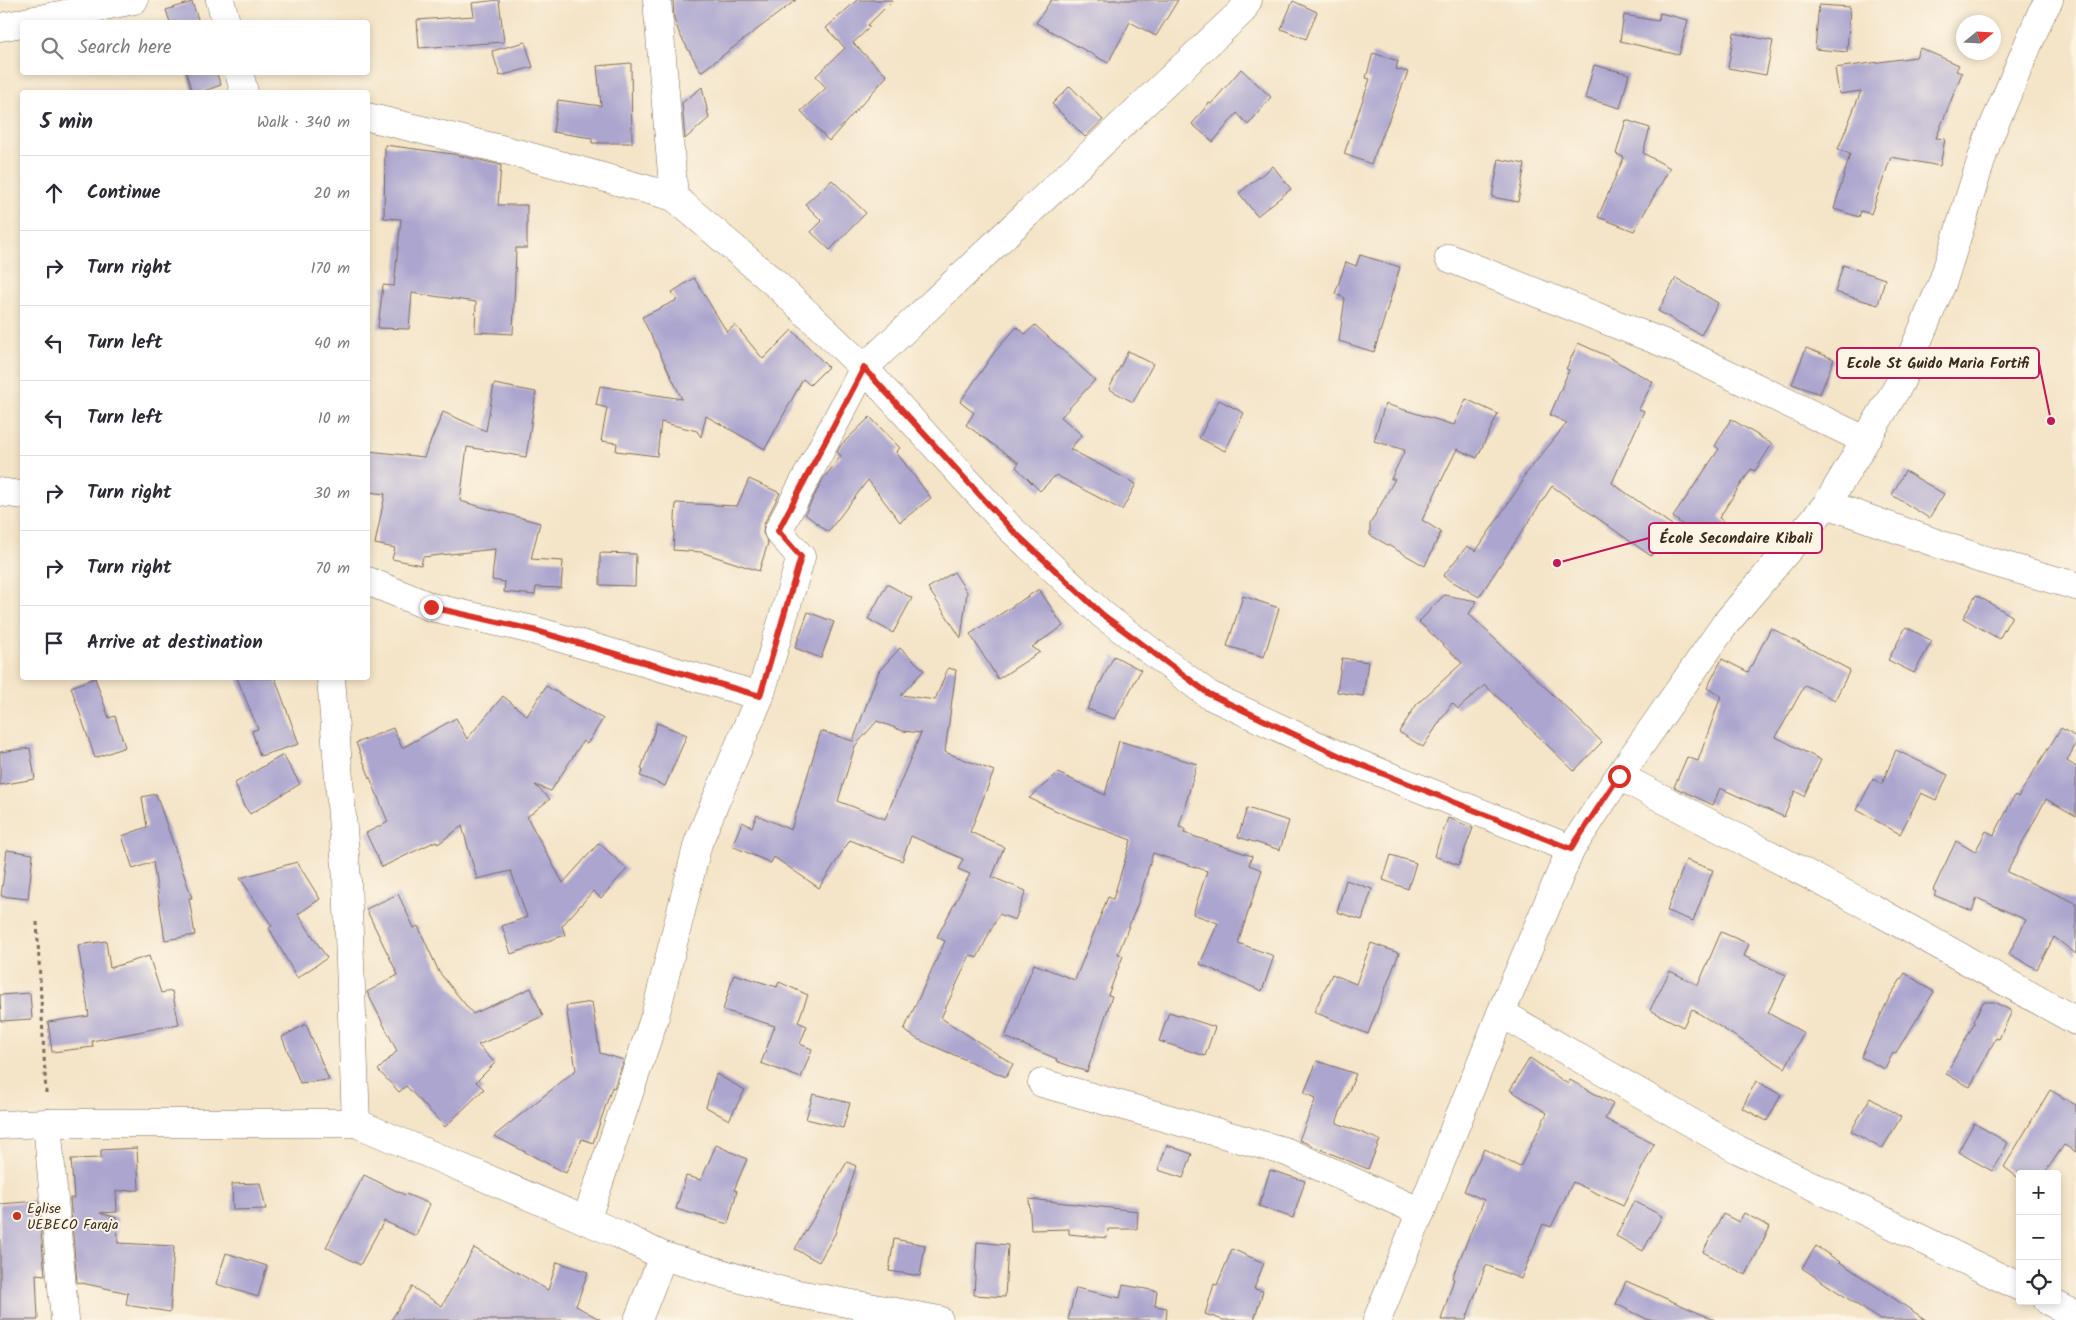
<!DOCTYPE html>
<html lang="en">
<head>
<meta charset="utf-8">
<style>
	:root { --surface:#fff; --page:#f2f2f3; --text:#2b2b33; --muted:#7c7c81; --line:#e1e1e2 }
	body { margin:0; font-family:Kalam,sans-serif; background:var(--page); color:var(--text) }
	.controls { position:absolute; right:15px; bottom:15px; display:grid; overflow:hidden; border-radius:5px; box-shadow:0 2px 8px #0003 }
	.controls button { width:45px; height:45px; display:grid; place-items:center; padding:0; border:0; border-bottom:1px solid var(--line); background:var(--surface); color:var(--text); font:25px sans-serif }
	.compass { position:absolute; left:1956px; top:15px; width:45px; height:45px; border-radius:50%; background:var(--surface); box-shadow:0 2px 8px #0003; rotate:72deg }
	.stop { position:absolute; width:15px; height:15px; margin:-11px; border:4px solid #d93025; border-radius:50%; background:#fff }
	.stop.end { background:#d93025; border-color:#fff; box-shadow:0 1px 5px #0008 }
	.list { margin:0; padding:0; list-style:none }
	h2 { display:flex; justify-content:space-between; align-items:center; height:65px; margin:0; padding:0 20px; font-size:21px }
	h2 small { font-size:16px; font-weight:400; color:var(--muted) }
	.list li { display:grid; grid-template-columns:32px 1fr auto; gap:15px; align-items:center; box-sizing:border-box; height:75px; padding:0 20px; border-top:1px solid var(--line) }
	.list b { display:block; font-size:19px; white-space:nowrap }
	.list em { font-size:16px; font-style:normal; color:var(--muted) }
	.icon { flex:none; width:28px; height:28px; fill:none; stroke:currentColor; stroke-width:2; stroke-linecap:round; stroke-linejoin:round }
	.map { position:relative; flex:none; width:2076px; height:1320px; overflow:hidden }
	.search { position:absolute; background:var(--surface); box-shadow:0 2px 8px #0003; left:20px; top:20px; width:350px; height:55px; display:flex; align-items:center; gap:12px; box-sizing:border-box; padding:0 18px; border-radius:5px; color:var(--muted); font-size:19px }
	.panel { position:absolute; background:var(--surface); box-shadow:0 2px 8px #0003; left:20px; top:90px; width:350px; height:590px; border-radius:5px }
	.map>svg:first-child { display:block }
	.building { fill:#aba5cf; fill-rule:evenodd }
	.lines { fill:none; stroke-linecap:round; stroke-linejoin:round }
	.street-casing { stroke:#7c6b5a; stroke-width:29 }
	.path { stroke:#7c6b5a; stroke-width:3; stroke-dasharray:4 4; stroke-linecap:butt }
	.street { stroke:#fff; stroke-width:28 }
	.route { stroke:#d93025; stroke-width:6 }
	.poi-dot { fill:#c8321e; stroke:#fcf5e5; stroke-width:2 }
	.labels { text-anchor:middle; stroke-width:4; stroke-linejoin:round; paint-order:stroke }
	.poi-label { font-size:14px; fill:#3b2a1e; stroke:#fcf5e5; text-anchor:start }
	.leader { fill:none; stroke:#c2185b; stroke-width:2 }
	.callout-dot { fill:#c2185b; stroke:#fcf5e5; stroke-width:2 }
	.callout { fill:#fcf5e5; stroke:#c2185b; stroke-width:2 }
	.callout-label { font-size:15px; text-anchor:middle; font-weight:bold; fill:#3b2a1e }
</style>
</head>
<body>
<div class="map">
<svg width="2076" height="1320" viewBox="0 0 2076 1320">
	<rect width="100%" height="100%" fill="#fcf5e5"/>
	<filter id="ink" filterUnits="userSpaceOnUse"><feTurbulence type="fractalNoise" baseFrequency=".02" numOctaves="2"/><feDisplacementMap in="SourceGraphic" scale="10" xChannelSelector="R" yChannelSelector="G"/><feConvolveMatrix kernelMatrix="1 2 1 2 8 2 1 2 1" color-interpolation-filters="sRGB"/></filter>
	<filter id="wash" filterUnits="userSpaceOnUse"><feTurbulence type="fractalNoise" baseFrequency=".0096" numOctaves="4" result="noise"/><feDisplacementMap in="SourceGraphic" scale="20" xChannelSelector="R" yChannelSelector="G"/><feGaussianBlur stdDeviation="1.12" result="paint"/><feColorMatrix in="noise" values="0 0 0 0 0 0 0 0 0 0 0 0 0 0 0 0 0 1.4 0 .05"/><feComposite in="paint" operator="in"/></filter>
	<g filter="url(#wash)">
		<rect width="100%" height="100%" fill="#f4e4c8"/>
		<g id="blocks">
			<g class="building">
				<path d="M499,0L504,42L419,48L417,20L474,16L472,3Z"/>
				<path d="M673,0H796L701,72L680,35L674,19Z"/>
				<path d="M857,0H893L868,25L870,27L853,43L887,76L829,141L801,111L826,88L816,76L845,48L826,28Z"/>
				<path d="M1051,0H1178L1156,36L1130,22L1108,63L1036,23Z"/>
				<path d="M1293,1L1317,12L1306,39L1281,29Z"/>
				<path d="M192,2L199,22H170L166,10Z"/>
				<path d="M1819,5L1850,7L1847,52L1815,49Z"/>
				<path d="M1660,13L1688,20L1679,55L1620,41L1624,15L1658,21Z"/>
				<path d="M1734,33L1773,41L1766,75L1728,68Z"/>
				<path d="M525,42L533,67L500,76L492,51Z"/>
				<path d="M1920,48L1959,65L1956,71L1962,73L1936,138L1945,139L1940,166L1891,157L1871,214L1861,211L1859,217L1834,209L1850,154L1838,149L1861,91L1839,94L1835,68L1916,57Z"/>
				<path d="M1373,53L1398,61L1396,69L1408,72L1371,164L1344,154L1370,79L1366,78Z"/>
				<path d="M631,63L632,143H592V138L553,132L558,100L601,106L597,66Z"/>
				<path d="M1594,65L1629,74L1620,108L1585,98Z"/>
				<path d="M1241,69L1271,97L1248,125L1237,113L1213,142L1192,124L1209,103L1211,104Z"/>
				<path d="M186,72H216L221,85L201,92H192Z"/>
				<path d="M1070,86L1103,120L1085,137L1052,104Z"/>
				<path d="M702,87L709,118L685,139L682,103Z"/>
				<path d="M1626,120L1650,128L1643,153L1670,168L1634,231L1598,217L1624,157L1616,154Z"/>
				<path d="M385,145L453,154L501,165L498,205H527V248H516L513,334L475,332L476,302L412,293L409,329L378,328L383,285L394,286L401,219L384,218Z"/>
				<path d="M1499,159L1525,164L1518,202L1492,197Z"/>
				<path d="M1273,166L1291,189L1257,216L1239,193Z"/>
				<path d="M832,180L866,213L830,250L811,232L822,221L805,204Z"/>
				<path d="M1360,255L1400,267L1374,352L1339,341L1345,298L1335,294L1346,262L1356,266Z"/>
				<path d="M1843,265L1885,279L1878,305L1835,292Z"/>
				<path d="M694,278L727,332L735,325L763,359L792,330L828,367L810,385L803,379L765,449L706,416L701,437L697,431L661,422L657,456L616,451L617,443L601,441L607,408L596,405L600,386L682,399L642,317L677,300L672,292Z"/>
				<path d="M1676,278L1718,303L1701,335L1658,311Z"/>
				<path d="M1035,325L1095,380L1061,417L1082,435L1070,449L1136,484L1122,510L1056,475L1040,491L1016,467L1019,463L966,425L974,413L960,402L996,350L1017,327L1025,334Z"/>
				<path d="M1578,343L1605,355L1653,382L1639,409L1644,411L1612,483L1672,525L1651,556L1552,486L1479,597L1443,576L1467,546L1476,551L1523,481L1521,480L1567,423L1550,415L1569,370L1566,369Z"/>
				<path d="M1806,348L1834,359L1820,394L1792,384Z"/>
				<path d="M1128,351L1153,364L1133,402L1109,389Z"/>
				<path d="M494,384L536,392L526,457L467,447L460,501L540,523L531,559L563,561L561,588L536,587L535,595L504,592L505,582L492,580L495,549L423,557L421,565L392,559L395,548L375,544L385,494L368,492L369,451L424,457L443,412L486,431Z"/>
				<path d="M1466,399L1498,414L1477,458L1457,449L1422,520L1441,532L1425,566L1370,535V524L1395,479H1391L1405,450L1374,441L1385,404L1454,425Z"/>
				<path d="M1219,400L1244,413L1225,451L1199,438Z"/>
				<path d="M870,417L900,448L896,452L931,498L900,522L868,480L828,532L805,514L823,479L841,456L837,452L841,445Z"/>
				<path d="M1731,419L1772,444L1755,471L1751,469L1719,518L1727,524L1710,546L1673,517L1719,449L1715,446Z"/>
				<path d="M1905,471L1944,494L1929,518L1892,495Z"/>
				<path d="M749,479L780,493L764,524L763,533L768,543L759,571L701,552L673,550L676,503L737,506Z"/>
				<path d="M600,553L636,554L635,586L600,585Z"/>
				<path d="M954,572L967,592L961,638L928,588Z"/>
				<path d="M887,584L912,598L893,633L868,619Z"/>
				<path d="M1039,589L1063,626L1032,647L1040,652L998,679L970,634Z"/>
				<path d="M1444,595L1477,601L1469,614L1602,742L1574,771L1485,685L1458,709L1452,703L1423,747L1399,732L1417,704L1462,663L1419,622Z"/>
				<path d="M1976,595L2012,616L1999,639L1963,618Z"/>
				<path d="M1243,596L1279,608L1264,657L1227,646Z"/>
				<path d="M808,612L834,622L821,658L795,648Z"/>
				<path d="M1906,627L1932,641L1914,673L1888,660Z"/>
				<path d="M1771,628L1850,670L1835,700L1805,685L1776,737L1821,760L1804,796L1795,791L1784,817L1720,788L1713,805L1674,787L1687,757L1698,761L1721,696L1707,688L1722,659L1748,672Z"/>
				<path d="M900,648L924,670L901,695L935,700L948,668L956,670L945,752L994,771L970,832L1004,847L992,877L1026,891L1015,920L999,914L977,958L970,955L941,1018L1013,1064L1006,1077L917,1039L904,1030L945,941L937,937L970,874L958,869L963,859L911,836L902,861L850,840L819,888L774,857L771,863L732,846L742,822L752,827L757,815L791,830L821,731L853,741L879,671ZM877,721L903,731L921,733L885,819L838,801L855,746Z"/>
				<path d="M1114,656L1141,670L1115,719L1087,709Z"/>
				<path d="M1342,658L1368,662L1363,696L1337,692Z"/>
				<path d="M95,678L109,718L115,716L125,747L95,758L71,687Z"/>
				<path d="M237,678H275L299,744L260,756L252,731L258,729Z"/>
				<path d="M546,686L603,719L587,744L583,741L551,791L535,785L550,799L527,817L563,883L599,843L627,869L601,898L593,891L562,926L565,935L511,954L502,926L527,917L511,871L477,879L462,826L438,844L436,841L382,867L366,833L388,822L356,743L393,728L402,748L456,718L467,739L503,696L527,716Z"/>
				<path d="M657,723L687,735L665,786L640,776L643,770L641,769Z"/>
				<path d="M2061,728L2076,737V743L2067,761L2076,767V816L2046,799L2007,872L2076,903V954L2054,937L2037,969L2009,954L2026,920L1977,898L1972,911L1934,895L1936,892L1933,890L1956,841L1975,852L1986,831L1994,835L2015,795L2018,797Z"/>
				<path d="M1119,741L1197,764L1179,827L1185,829L1184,833L1252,856L1249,865L1262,870L1238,943L1274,956L1262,991L1200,964L1218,923L1193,914L1207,871L1153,853L1138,903L1118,954L1123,956L1108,995L1112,996L1087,1072L1056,1061L1057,1059L1005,1037L1034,964L1075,980L1108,897L1113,899L1131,840L1070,817L1029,798L1058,773L1105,795Z"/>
				<path d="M30,748L35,779L0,785V752Z"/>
				<path d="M1896,750L1948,775L1936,800L1921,793L1900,834L1857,810L1873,779L1882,784Z"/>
				<path d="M283,755L300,784L250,814L245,807H244L235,783Z"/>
				<path d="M156,794L192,898H189L195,935L165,940L153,862L133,869L122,836L147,827L142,797Z"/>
				<path d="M1247,808L1289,821L1280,850L1238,837Z"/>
				<path d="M1448,818L1473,828L1459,865L1434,856Z"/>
				<path d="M7,850L33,854L28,899L1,896Z"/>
				<path d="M1391,855L1416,863L1408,889L1383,880Z"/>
				<path d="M1686,860L1713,870L1693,921L1667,911Z"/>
				<path d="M297,862L320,899L298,914L327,958L297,978L269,928L272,926L240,878Z"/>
				<path d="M1346,880L1372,889L1362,920L1337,912Z"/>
				<path d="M398,894L414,928L418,926L439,972L473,1014L531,988L543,1016L478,1045L495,1063L476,1082L484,1089L445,1127L406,1086L399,1092L378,1070L397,1051L367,992L398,975L366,909Z"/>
				<path d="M1721,932L1749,944L1744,956L1786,975L1768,1013L1804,1033L1785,1068L1692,1009L1683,1027L1650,1010L1670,971L1698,985Z"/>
				<path d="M106,941L110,968L149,956L161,993L172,991L179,1024L92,1041L93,1047L52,1052L48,1022L89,1016L78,945Z"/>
				<path d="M1371,943L1399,953L1368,1034L1314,1012L1332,974L1356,984Z"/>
				<path d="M1905,973L1934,992L1895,1054L1893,1053L1885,1069L1861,1057L1890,996Z"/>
				<path d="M734,974L777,987L779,982L808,995L798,1022L807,1026L800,1044L812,1049L801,1078L761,1063L775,1026L723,1010Z"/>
				<path d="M30,993L32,1019L1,1021L0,995Z"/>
				<path d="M592,1002L600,1053L624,1060L614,1088L612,1087L593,1143L582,1139L566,1173L494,1136L576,1070L566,1006Z"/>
				<path d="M1983,1002H1994L2012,1011L1999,1039L1996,1038L1970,1087L1946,1074L1975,1022L1974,1021Z"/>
				<path d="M1169,1012L1215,1027L1205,1056L1159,1041Z"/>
				<path d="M306,1024L329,1080L300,1083L282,1037Z"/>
				<path d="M1530,1058L1568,1084L1570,1080L1613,1104L1605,1119L1654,1144L1623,1206L1573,1182L1551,1227L1543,1224L1521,1279L1486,1265L1466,1320H1441L1454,1279L1452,1278L1484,1200L1464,1191L1484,1149L1520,1167L1547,1113L1510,1090Z"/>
				<path d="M1317,1061L1356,1074L1337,1120V1123L1380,1140L1368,1169L1299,1140L1316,1098L1304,1093Z"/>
				<path d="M716,1074L745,1090L729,1120L706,1107Z"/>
				<path d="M1756,1081L1781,1095L1767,1121L1742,1108Z"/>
				<path d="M2050,1090L2076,1105V1152L2064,1145L2044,1174H2020V1179L2004,1167Z"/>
				<path d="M813,1094L850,1103L843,1128L806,1119Z"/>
				<path d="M1870,1098L1901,1117L1882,1149L1851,1131Z"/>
				<path d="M1974,1123L2008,1143L1992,1171L1958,1152Z"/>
				<path d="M716,1145L747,1159L734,1190L737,1191L728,1224L676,1209L686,1176L701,1180Z"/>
				<path d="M1167,1145L1192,1154L1183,1178L1158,1170Z"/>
				<path d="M137,1148L139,1190L116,1191L117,1212L100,1213L117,1218L118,1243L174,1246L170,1312L126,1305L128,1293L77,1282L70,1198H74L71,1159L101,1158V1150Z"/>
				<path d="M847,1162L856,1166L835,1234L819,1262L795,1249Z"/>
				<path d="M1270,1170L1305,1181L1293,1218L1259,1206Z"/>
				<path d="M364,1175L405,1195L406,1194L430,1204L416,1236L384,1221L360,1265L326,1247Z"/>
				<path d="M260,1183L266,1209L233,1210L232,1184Z"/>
				<path d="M1029,1199L1138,1211L1137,1229H1108L1107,1238L1069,1234V1229L1031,1230Z"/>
				<path d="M38,1201L45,1275L36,1274L38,1320H0V1204Z"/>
				<path d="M1634,1201L1662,1216L1643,1251L1616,1236Z"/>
				<path d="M1744,1213L1770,1227L1746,1275L1703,1252L1723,1214L1739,1222Z"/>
				<path d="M894,1239L925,1245L920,1276L889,1271Z"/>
				<path d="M977,1242L1008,1245L1005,1297L974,1295Z"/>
				<path d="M1816,1246L1926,1320H1880L1802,1268Z"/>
				<path d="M474,1248L548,1290L557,1262L588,1272L576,1306L601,1320H391L412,1287L442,1306Z"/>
				<path d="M1232,1249L1264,1263L1254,1289L1263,1291L1254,1320H1223L1205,1314L1214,1284L1217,1285Z"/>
				<path d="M226,1253L267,1266L258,1297L216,1284Z"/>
				<path d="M1626,1281L1715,1320H1649L1616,1304Z"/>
				<path d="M1123,1285L1157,1291L1155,1306L1167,1308L1166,1320H1068L1076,1288L1120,1298Z"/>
			</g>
		</g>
	</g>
	<g filter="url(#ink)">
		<use href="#blocks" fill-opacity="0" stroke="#7c6b5a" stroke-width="1"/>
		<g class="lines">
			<g class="street-casing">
				<g id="street">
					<path d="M220,0L226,22"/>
					<path d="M657,0L674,197L777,285L864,368L1010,528L1103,615L1209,695L1344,758L1571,849"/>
					<path d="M25,22L134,0"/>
					<path d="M0,27L22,23"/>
					<path d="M239,72L244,92"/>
					<path d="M368,117L517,153L674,197"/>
					<path d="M1449,258L1666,344L1865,440"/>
					<path d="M0,492L22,495"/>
					<path d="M1827,504L1978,558L2076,586"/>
					<path d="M368,581L431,607L533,630L760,696"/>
					<path d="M331,678L347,880L356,1123"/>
					<path d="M1619,776L1872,908L2076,1021"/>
					<path d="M1501,1013L1737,1149L2020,1287"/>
					<path d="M1042,1083L1287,1152L1421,1212"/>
					<path d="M47,1123L65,1320"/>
					<path d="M0,1125L47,1123H356L618,1234L663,1256L782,1291L939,1320"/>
					<path d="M586,1221L655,1016L698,843L760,696L801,557L778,531L864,368L1242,11L1248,0"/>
					<path d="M2048,1301L2076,1315"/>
					<path d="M638,1320L663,1256"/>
					<path d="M1377,1320L1501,1013L1571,849L1619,776L1726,623L1827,504L1900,383L1943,281L1987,142L2041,14L2049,0"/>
				</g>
			</g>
			<path class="path" d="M37,922L46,1093"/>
			<use href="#street" class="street"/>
		</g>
	</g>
	<g class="lines" filter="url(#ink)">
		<path class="route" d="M431,607L533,630L760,696L801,557L778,531L864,368L1010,528L1103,615L1209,694L1344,758L1571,849L1619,776"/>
	</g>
	<circle class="poi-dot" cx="17" cy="1216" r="5"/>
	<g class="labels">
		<g class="poi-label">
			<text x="27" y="1213">Eglise<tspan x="27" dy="16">UEBECO Faraja</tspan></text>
		</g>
	</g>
	<path class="leader" d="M2051 421L2039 363M1557 563L1649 538"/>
	<g class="callout-dot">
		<circle cx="2051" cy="421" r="5"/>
		<circle cx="1557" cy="563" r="5"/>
	</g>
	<g class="callout">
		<rect x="1837" y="348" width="202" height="30" rx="5"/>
		<rect x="1649" y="523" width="173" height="30" rx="5"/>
	</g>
	<g class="callout-label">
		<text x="1938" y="368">Ecole St Guido Maria Fortifi</text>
		<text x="1736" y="543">École Secondaire Kibali</text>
	</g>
</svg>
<div class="controls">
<button>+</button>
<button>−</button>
<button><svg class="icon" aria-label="locate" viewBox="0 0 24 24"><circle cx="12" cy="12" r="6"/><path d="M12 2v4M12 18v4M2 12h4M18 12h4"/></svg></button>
</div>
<svg class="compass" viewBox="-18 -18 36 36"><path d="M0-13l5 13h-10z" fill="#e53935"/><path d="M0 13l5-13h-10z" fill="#7c7c81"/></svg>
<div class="stop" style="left:1619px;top:776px"></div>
<div class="stop end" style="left:431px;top:607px"></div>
<div class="search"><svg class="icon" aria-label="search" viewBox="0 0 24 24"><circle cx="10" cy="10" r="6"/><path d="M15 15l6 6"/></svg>Search here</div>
<section class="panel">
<h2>5 min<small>Walk · 340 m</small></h2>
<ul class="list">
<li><svg class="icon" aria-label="ahead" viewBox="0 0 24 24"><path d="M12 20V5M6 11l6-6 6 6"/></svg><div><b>Continue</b></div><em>20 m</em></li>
<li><svg class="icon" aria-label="right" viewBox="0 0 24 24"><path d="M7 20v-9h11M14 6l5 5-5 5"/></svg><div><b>Turn right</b></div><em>170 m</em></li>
<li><svg class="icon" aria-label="left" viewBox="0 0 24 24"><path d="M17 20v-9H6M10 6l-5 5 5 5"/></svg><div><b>Turn left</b></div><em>40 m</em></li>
<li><svg class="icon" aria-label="left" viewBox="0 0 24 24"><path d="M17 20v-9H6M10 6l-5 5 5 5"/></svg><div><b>Turn left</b></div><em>10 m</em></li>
<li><svg class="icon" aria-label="right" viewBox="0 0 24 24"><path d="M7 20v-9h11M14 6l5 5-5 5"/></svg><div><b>Turn right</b></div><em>30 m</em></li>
<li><svg class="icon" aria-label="right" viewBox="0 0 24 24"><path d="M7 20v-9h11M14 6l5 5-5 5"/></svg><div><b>Turn right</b></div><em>70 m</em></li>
<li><svg class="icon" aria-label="arrive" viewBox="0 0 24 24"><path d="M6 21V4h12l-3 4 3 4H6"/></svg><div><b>Arrive at destination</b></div></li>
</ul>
</section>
</div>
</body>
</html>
